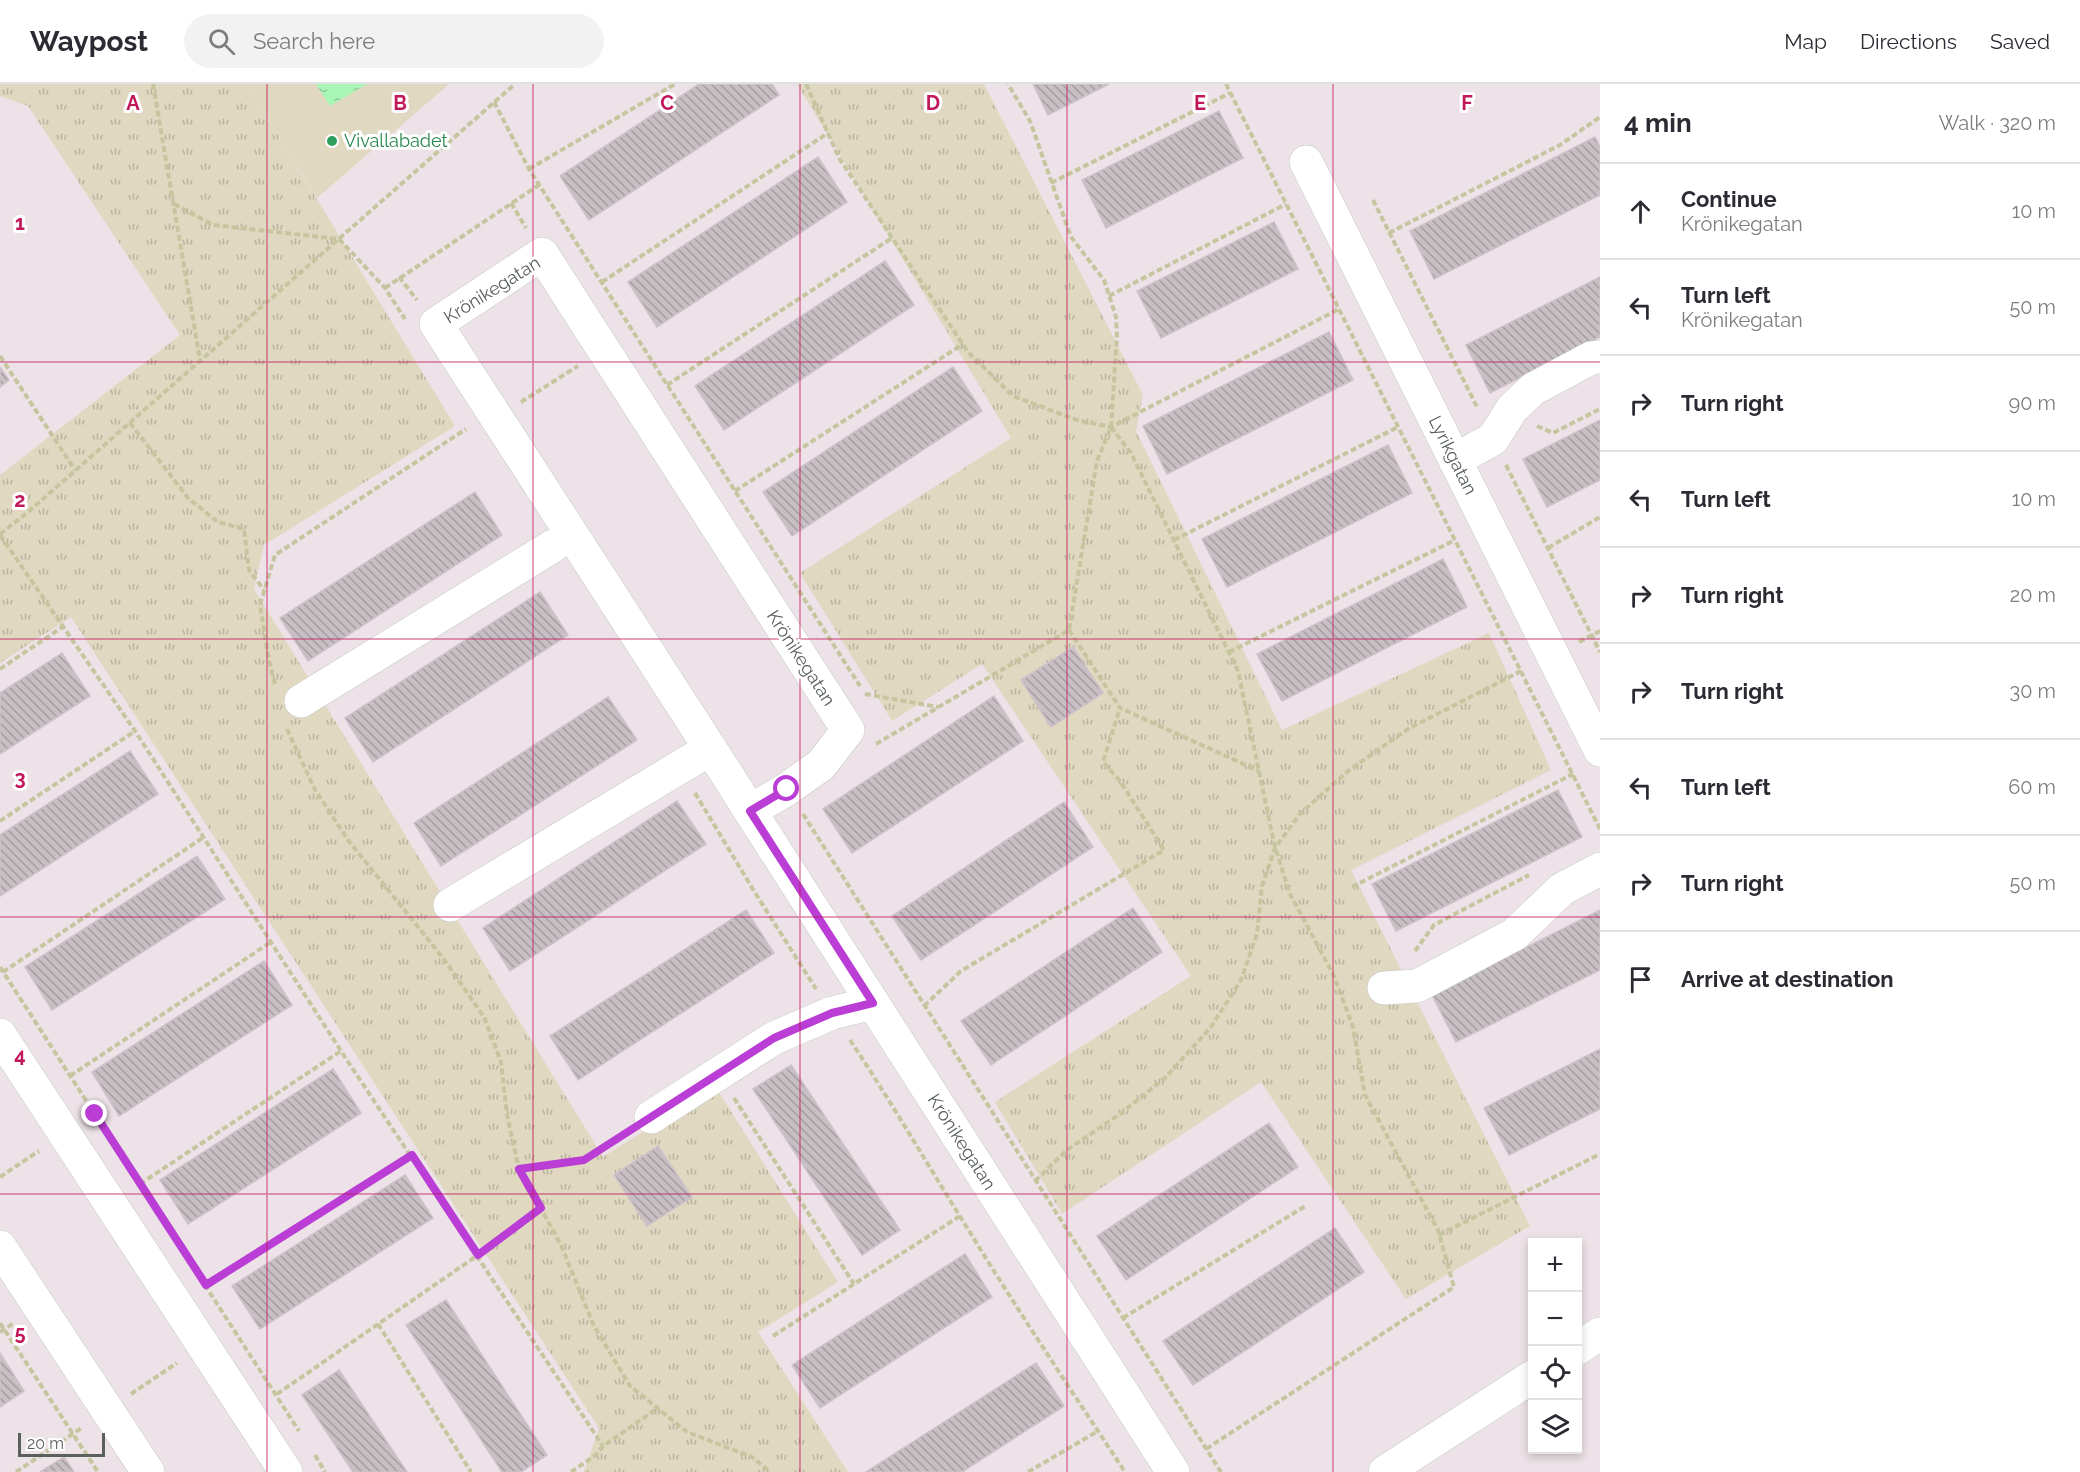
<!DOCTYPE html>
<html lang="en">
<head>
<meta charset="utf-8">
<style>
	:root { --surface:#fff; --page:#f2f2f3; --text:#2b2b33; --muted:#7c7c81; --line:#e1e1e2 }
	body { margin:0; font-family:Raleway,sans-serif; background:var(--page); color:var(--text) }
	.controls { position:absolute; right:18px; bottom:18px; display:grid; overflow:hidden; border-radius:0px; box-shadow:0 3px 9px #0003 }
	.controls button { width:54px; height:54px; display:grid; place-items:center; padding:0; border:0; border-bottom:2px solid var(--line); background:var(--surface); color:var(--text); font:30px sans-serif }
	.scale { position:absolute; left:18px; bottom:15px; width:87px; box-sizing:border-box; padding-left:6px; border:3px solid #5a615c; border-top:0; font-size:16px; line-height:21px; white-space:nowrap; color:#5a615c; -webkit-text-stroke:4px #fff; paint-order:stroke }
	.stop { position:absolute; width:18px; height:18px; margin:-14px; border:4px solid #ba3ed5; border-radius:50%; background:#fff }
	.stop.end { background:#ba3ed5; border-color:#fff; box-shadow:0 2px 6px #0008 }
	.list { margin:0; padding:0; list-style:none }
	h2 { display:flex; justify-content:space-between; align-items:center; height:78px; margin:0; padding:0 24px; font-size:26px }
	h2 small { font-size:20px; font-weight:400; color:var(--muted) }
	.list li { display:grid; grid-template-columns:39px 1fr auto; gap:18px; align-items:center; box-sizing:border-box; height:96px; padding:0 24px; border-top:2px solid var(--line) }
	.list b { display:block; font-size:22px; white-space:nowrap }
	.list p { margin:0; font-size:20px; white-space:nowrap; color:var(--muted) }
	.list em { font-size:20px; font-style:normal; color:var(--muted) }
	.icon { flex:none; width:33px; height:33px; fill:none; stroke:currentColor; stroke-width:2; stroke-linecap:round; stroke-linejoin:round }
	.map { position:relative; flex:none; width:1600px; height:1388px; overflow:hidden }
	header { display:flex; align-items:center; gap:36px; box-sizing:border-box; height:84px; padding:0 30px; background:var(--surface); border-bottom:2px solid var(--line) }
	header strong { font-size:28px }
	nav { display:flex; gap:33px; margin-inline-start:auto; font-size:21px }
	.search { width:420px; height:54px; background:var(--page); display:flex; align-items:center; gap:15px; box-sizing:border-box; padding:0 21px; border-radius:33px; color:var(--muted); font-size:22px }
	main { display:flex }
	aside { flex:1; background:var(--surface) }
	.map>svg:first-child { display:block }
	.grass { fill:#e1d8c1 }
	.park { fill:url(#park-tufts) }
	.water { fill:url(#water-ripples) }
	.building { fill:url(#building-back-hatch); stroke:#cfc1c9; stroke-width:1.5 }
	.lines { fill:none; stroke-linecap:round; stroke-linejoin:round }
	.minor-casing { stroke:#c4c9c6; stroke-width:34 }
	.path { stroke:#c5c69f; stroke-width:4; stroke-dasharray:6 3; stroke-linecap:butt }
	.minor { stroke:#fff; stroke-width:33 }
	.route { stroke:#ba3ed5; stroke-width:8 }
	.grid { fill:none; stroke:#c2185b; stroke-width:1.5; stroke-opacity:0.55 }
	.leisure-dot { fill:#2e9e5b; stroke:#fff; stroke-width:2 }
	.labels { text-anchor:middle; stroke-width:6; stroke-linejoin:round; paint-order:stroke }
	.leisure-label { font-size:18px; fill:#27864d; stroke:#fff; text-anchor:start }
	.street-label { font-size:18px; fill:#5a615c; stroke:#fff }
	.grid-label { font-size:20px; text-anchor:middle; font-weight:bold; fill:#c2185b; stroke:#fff; stroke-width:6; stroke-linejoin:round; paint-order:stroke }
</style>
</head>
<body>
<header>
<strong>Waypost</strong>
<div class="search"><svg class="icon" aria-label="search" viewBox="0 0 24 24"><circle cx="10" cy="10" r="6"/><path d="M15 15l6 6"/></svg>Search here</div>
<nav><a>Map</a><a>Directions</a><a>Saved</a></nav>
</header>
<main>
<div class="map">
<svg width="1600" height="1388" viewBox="0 0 1600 1388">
	<defs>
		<pattern id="park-tufts" width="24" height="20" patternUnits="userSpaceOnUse" patternTransform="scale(1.5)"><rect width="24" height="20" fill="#e1d8c1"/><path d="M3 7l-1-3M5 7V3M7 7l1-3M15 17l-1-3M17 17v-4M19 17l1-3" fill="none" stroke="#b9b3a0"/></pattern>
		<pattern id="water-ripples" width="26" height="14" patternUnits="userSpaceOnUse" patternTransform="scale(1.5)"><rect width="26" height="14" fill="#a9f5b6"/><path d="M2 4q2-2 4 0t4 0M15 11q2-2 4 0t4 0" fill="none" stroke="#8dca97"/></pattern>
		<pattern id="building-back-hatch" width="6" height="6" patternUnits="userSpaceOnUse" patternTransform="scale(1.5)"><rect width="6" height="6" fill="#c7bfc3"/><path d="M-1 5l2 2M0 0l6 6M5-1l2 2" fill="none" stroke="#a59fa2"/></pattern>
	</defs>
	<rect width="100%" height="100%" fill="#ece2e7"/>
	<path class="grass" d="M247,0H449L317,114Z"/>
	<g class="park">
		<path d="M0,0H247L455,342L264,461L254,505L603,1073L715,1002L838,1198L758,1248L848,1388H584L599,1344L71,533L0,579V391L180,251L28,22L0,12Z"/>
		<path d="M797,0H984L1143,311L1136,347L1282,646L1489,549L1551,686L1351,786L1530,1142L1406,1215L1261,998L1062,1130L995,1018L1191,892L982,580L892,637L800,489L1011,354Z"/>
	</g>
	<path class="water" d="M316,0H367L330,22Z"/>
	<g class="building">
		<path d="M699,0H772L779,11L589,136L560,92Z"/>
		<path d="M1033,0H1109L1048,31Z"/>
		<path d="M1219,27L1243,74L1106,144L1082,96Z"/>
		<path d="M1595,53L1600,63V111L1434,195L1410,147Z"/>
		<path d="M818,73L847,118L657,243L628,198Z"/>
		<path d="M1274,138L1298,185L1161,254L1137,207Z"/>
		<path d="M885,177L914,221L724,346L695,302Z"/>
		<path d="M1600,193V253L1490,309L1466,261Z"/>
		<path d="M1329,248L1353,296L1167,390L1143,342Z"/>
		<path d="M0,283L9,296L0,303Z"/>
		<path d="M953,283L982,327L792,452L763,408Z"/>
		<path d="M1600,336V396L1547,423L1523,375Z"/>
		<path d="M1388,361L1412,409L1227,503L1202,455Z"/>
		<path d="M475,408L502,451L308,577L280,534Z"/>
		<path d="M1443,475L1467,523L1282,617L1257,570Z"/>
		<path d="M540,508L568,551L373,678L345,634Z"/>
		<path d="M1073,563L1103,609L1051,643L1021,596Z"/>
		<path d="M62,569L90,612L0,670V609Z"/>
		<path d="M994,612L1023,657L852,769L823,725Z"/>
		<path d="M608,613L637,656L441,782L414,739Z"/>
		<path d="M130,667L158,710L0,812V751Z"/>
		<path d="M1558,706L1582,753L1396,847L1372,800Z"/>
		<path d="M677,717L706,760L510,887L483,844Z"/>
		<path d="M1064,718L1093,763L921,876L892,832Z"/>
		<path d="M197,772L225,815L52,926L25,883Z"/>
		<path d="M1133,824L1162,868L991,981L961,937Z"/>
		<path d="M746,826L774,869L578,996L550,952Z"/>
		<path d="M1600,826V886L1456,958L1432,911Z"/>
		<path d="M264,877L292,921L119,1032L92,988Z"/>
		<path d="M1600,965V1025L1509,1071L1484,1024Z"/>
		<path d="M791,981L900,1146L862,1171L753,1005Z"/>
		<path d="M333,985L361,1029L188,1140L160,1096Z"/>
		<path d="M1269,1039L1298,1083L1126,1196L1097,1152Z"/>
		<path d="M658,1062L692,1113L647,1142L614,1091Z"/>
		<path d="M405,1091L433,1134L260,1245L232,1202Z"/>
		<path d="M1335,1144L1364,1188L1193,1301L1163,1257Z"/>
		<path d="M965,1170L992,1213L820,1324L792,1281Z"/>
		<path d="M446,1216L547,1371L521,1388H502L406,1241Z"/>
		<path d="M0,1269L24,1307L0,1323Z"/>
		<path d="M1036,1279L1064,1322L962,1388H866Z"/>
		<path d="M339,1286L407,1388H353L302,1311Z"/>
		<path d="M64,1373L74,1388H40Z"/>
	</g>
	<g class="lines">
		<g class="minor-casing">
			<g id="minor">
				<path id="s1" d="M1306,78L1600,666"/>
				<path d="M1455,376L1493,355L1512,325L1533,305L1591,274L1600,273"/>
				<path d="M301,617L553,462"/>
				<path id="s2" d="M750,727L787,705L821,681L848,646L542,170L436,240L728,692L750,727L1173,1388"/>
				<path d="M450,821L710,665"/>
				<path d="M1384,904L1417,902L1515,850L1562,805L1600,785"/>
				<path d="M0,951L286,1388"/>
				<path d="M651,1033L774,954L832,929L873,919"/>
				<path d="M0,1163L148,1388"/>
				<path d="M1578,1264L1600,1250"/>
				<path d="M1385,1388L1532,1293"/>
			</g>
		</g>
		<g class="path">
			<path d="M153,0L200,276"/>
			<path d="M806,0L839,74L968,268L1013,312L1077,336L1111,343L1339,225"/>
			<path d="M1226,0L1600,745"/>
			<path d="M494,18L529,85L860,602"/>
			<path d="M529,85L675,0"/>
			<path d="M1051,99L1230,9"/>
			<path d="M1373,116L1477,323"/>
			<path d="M511,119L526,144"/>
			<path d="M174,120L213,141L339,155L385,204L405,235"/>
			<path d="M1389,149L1560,61L1600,33"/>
			<path d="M399,193L417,216"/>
			<path d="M602,198L828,49"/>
			<path d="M385,204L539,101"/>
			<path d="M1109,212L1286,120"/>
			<path d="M0,272L75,386"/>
			<path d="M667,301L892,154"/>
			<path d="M521,318L578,282"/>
			<path d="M130,339L188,414L218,438L244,445L249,486L264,506"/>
			<path d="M1537,342L1553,349L1600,325"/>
			<path d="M1111,343L1131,369L1238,587L1274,759L1289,808L1334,892L1353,943L1365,1011L1438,1146L1454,1203L1206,1365"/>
			<path d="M1506,381L1600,568"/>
			<path d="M735,407L963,260"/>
			<path d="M0,450L27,429L515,0"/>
			<path d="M0,451L135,647L341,967L603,1362"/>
			<path d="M1174,456L1398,343"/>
			<path d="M1548,464L1600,433"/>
			<path d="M1069,546L1120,624L1259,687"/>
			<path d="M1579,558L1600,547"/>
			<path d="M1229,568L1455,456"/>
			<path d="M0,585L64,542"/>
			<path d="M275,600L269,577L260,521L275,471L466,345"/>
			<path d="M865,610L938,623"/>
			<path d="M287,645L314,704L348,756L443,874L484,933L501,978L507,1031L519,1085L561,1161L594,1242L630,1302L687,1348L752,1373L770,1388"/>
			<path d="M876,660L1069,546L1097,377L1111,343L1117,252L1116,233L1104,196L1071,153L1030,37L1008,0"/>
			<path d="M695,709L754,807L816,905"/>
			<path d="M803,730L1221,1388"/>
			<path d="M0,737L135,647"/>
			<path d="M1352,803L1573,690"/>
			<path d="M1415,867L1434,841L1529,791"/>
			<path d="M0,883L299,1347"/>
			<path d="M3,888L204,753"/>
			<path d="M924,922L961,887L1164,766L1120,697L1103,678L1120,624"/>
			<path d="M850,956C892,1019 930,1085 971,1150C1020,1230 1073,1309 1125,1388"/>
			<path d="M70,992L271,858"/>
			<path d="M734,1014L854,1200"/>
			<path d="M519,1085L584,1076L625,1050"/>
			<path d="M0,1093L39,1067"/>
			<path d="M1035,1097L1067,1066L1120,1030L1165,994L1211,943L1241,896L1257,850L1262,802L1275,764L1300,730L1348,687L1408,645L1521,587"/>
			<path d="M140,1100L341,967"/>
			<path d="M1439,1151L1600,1070"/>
			<path d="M206,1201L412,1071"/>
			<path d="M1123,1234L1307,1121"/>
			<path d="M0,1239L98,1388"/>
			<path d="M378,1240L471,1388"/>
			<path d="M0,1248L14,1239"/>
			<path d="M773,1252L960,1132"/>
			<path d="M131,1310L177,1279"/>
			<path d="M277,1310L478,1171L541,1124"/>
			<path d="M315,1371L325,1388"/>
			<path d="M16,1388L83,1343"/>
			<path d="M571,1388L596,1371L603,1362L658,1324"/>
			<path d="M1028,1388L1098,1347"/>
		</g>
		<use href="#minor" class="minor"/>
	</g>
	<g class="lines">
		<path class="route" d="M95,1030L206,1201L412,1071L478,1171L541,1124L519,1085L584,1076L774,954L832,929L873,919L750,727L787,705"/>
	</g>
	<path class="grid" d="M267,0V1388M533,0V1388M800,0V1388M1067,0V1388M1333,0V1388M0,278H1600M0,555H1600M0,833H1600M0,1110H1600"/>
	<circle class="leisure-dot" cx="332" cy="57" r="6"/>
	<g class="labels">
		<g class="leisure-label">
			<text x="344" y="63">Vivallabadet</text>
		</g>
		<g class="street-label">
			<text transform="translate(492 206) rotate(-32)" y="6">Krönikegatan</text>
			<text dy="6" stroke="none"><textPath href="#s1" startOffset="328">Lyrikgatan</textPath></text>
			<text transform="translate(801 574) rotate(57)" y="6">Krönikegatan</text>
			<text dy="6" stroke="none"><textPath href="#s2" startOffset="1794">Krönikegatan</textPath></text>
		</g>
	</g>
	<g class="grid-label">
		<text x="133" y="26">A</text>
		<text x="400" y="26">B</text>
		<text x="667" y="26">C</text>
		<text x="933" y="26">D</text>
		<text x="1200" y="26">E</text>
		<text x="1467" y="26">F</text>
		<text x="20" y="146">1</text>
		<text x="20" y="423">2</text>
		<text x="20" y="701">3</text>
		<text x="20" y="978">4</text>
		<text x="20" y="1256">5</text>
	</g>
</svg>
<div class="controls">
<button>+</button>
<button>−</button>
<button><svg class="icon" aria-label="locate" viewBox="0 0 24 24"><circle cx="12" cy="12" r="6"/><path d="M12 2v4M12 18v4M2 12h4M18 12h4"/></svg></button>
<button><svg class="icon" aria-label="layers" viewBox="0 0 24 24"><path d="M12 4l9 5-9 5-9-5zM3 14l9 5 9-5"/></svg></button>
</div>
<div class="scale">20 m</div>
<div class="stop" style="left:787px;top:705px"></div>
<div class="stop end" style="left:95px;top:1030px"></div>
</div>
<aside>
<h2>4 min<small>Walk · 320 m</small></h2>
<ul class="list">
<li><svg class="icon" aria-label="ahead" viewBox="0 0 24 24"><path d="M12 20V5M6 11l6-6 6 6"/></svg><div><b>Continue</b><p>Krönikegatan</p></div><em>10 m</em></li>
<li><svg class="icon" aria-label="left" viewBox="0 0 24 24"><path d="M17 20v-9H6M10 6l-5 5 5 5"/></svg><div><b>Turn left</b><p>Krönikegatan</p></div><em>50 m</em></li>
<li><svg class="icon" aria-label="right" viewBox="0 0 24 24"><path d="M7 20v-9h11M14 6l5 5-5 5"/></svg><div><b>Turn right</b></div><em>90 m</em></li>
<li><svg class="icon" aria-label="left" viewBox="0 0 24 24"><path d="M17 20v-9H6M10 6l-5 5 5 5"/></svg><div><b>Turn left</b></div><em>10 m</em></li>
<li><svg class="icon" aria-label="right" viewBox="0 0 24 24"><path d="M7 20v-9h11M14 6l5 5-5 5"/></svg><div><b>Turn right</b></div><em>20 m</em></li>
<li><svg class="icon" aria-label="right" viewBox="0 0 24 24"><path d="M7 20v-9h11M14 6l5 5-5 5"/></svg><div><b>Turn right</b></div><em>30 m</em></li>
<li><svg class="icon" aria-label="left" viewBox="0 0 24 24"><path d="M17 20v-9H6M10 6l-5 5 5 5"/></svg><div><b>Turn left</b></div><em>60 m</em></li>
<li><svg class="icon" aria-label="right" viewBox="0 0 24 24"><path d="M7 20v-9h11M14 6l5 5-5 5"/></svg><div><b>Turn right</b></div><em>50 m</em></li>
<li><svg class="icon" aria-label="arrive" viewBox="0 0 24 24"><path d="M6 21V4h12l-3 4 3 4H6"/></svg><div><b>Arrive at destination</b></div></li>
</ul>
</aside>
</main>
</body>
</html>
